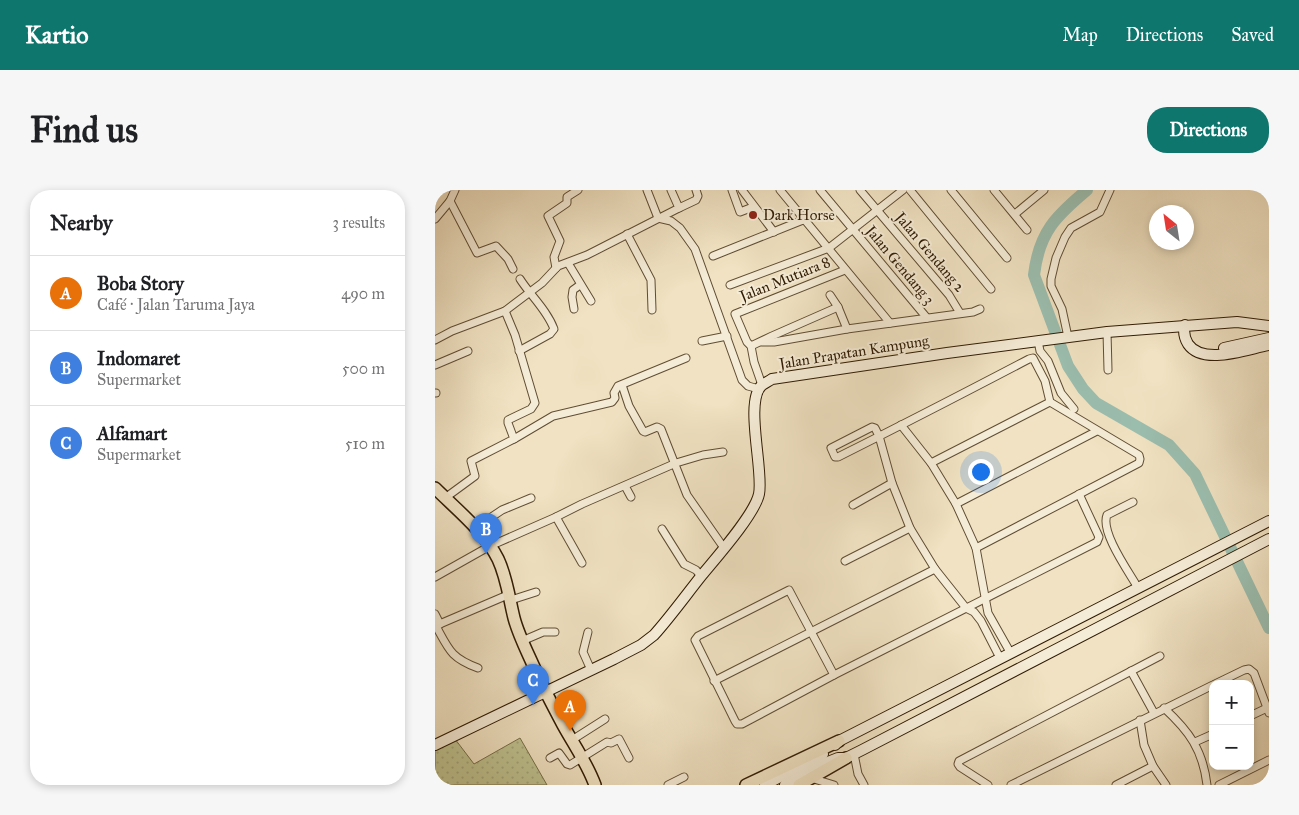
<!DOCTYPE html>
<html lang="en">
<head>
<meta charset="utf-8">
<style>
	:root { --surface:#fff; --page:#f6f6f6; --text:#202124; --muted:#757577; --line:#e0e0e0; --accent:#0f766e }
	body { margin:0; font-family:"IM FELL Great Primer",serif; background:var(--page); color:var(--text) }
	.controls { position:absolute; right:15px; bottom:15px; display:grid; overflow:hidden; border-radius:10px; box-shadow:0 2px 8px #0003 }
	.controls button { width:45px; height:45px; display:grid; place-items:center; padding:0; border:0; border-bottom:1px solid var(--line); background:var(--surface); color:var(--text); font:25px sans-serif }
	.compass { position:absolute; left:714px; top:15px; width:45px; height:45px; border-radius:50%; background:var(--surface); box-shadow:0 2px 8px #0003; rotate:330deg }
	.you { position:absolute; left:545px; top:281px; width:18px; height:18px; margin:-12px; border:4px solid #fff; border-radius:50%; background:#1a73e8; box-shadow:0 0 0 8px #1a73e833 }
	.badge { display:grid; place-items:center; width:32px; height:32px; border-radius:50%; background:var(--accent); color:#fff; font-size:16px; font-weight:700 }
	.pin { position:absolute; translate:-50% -41px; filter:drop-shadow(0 1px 2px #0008) }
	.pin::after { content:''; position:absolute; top:26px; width:18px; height:15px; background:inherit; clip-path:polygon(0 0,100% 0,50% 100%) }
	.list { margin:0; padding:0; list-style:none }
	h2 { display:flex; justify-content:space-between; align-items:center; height:65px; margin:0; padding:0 20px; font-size:21px }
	h2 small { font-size:16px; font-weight:400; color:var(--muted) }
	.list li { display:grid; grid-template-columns:32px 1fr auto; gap:15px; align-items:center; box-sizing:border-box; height:75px; padding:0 20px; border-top:1px solid var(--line) }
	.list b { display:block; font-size:19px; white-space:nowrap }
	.list p { margin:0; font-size:16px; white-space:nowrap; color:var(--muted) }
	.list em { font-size:16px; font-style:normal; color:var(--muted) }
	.map { position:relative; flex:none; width:834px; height:595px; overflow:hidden; border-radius:20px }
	header { display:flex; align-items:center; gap:30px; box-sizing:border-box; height:70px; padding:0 25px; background:var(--accent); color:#fff }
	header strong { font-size:24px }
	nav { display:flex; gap:28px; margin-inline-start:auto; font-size:18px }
	.intro { display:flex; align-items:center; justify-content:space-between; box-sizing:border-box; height:120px; padding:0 30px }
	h1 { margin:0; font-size:35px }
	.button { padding:12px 22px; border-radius:20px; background:var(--accent); color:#fff; font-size:18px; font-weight:700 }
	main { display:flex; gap:30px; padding:0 30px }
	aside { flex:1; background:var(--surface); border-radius:20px; box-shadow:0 2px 8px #0003 }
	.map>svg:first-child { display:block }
	.grass { fill:url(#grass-dots); stroke:#776e4a }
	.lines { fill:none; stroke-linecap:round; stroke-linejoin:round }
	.river { stroke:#9bbeaf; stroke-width:12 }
	.street-casing { stroke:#604d33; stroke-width:9 }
	.secondary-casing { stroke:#301b03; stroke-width:12 }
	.primary-casing { stroke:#301b03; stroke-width:14 }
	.street { stroke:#f5ecd7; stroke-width:7 }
	.secondary { stroke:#f5ecd7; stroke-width:10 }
	.primary { stroke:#f0e2c2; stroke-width:11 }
	.poi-dot { fill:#8f2418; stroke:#f5ecd7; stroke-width:2 }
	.labels { text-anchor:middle; stroke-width:4; stroke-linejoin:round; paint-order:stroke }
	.poi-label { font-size:15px; fill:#301b03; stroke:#f5ecd7; text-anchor:start }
	.street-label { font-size:15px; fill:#301b03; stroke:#f5ecd7 }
</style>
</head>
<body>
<header>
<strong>Kartio</strong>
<nav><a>Map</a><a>Directions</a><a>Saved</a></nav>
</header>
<div class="intro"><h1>Find us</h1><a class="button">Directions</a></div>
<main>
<aside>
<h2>Nearby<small>3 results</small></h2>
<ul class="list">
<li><span class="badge" style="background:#e8710a">A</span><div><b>Boba Story</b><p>Café · Jalan Taruma Jaya</p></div><em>490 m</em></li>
<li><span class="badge" style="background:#3f7fe0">B</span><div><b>Indomaret</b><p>Supermarket</p></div><em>500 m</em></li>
<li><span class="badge" style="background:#3f7fe0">C</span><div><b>Alfamart</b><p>Supermarket</p></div><em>510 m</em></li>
</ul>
</aside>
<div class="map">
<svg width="834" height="595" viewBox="0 0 834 595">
	<defs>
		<pattern id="grass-dots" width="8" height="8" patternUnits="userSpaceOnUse" patternTransform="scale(1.25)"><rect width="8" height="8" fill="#bec290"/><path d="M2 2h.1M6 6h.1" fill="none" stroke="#a4a67b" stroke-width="1.8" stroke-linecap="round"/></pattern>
	</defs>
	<rect width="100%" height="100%" fill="#f0e2c2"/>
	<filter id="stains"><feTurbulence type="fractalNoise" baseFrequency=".004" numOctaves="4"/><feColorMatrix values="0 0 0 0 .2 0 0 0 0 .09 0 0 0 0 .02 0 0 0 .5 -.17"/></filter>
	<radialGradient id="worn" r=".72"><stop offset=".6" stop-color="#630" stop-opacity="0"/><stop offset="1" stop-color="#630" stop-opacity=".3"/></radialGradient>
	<path class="grass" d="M85,548L112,595H0V560L20,549L39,574Z"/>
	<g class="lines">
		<path class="river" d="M652,0C621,26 604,42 599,85L633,176L648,199L661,213L734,255L760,284L834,438"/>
		<g class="street-casing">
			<g id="street">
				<path d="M212,0L223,28L236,31L245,38L260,59L307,190L313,196L324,199"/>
				<path d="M297,0L305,22L318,17"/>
				<path d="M307,0L339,42"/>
				<path d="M345,0L455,133"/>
				<path d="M385,0L492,128"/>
				<path d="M425,0L514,105L525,123"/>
				<path d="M475,0L556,99"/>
				<path d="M516,0L572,68"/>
				<path d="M559,0L592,40"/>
				<path d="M15,11L42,63L61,56L73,69L78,79"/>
				<path d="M244,18L261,10L263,6L261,0"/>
				<path d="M580,24L609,0"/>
				<path d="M0,29L15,11L20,0"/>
				<path d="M192,44L216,90L217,120"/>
				<path d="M278,66L368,30"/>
				<path d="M133,73L156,111"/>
				<path d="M121,78L119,67L125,51L113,26L132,13V7L143,0"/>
				<path d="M295,95L394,58L468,0"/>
				<path d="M139,119L137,107L138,100L145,95"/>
				<path d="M70,121L80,145L100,213L96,219L73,230V233L79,249"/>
				<path d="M412,139L538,122L545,119"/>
				<path d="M672,142L673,180"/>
				<path d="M633,147L627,119L616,96V89L621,68L630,47L636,38L665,22L675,0"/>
				<path d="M0,150L17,141L70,121L107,93L123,76L152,65L244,18L236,0"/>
				<path d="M267,151L292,146"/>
				<path d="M603,151L605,161L613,171L626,203L639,219"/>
				<path d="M327,152H339L412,139L403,117L395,105"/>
				<path d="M316,156L337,146L403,117"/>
				<path d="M84,161L115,144L119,139C112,120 95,105 85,89"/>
				<path d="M0,175L33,161"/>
				<path d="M187,195L194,216L208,241L210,242L222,237L226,239L252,305L289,358"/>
				<path d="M327,195L319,172L316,156L312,152L300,124L410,80"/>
				<path d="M0,203H1"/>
				<path d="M466,235L496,273L521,314L541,358L553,423L575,462"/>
				<path d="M496,273L615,212"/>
				<path d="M190,296L196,307"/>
				<path d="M10,308L40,286L36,271L79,249L118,226L177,212L180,208L179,203L183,196L251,168"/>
				<path d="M698,312L672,325C665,342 694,382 703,398"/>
				<path d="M521,314L662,241"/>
				<path d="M418,315L457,293"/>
				<path d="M121,327L147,373"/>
				<path d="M40,338L67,320L96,308"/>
				<path d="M227,339L249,374L261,380L266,386"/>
				<path d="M541,358L704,273L705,269L704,265L615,212L610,191L598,168L594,169C531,202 467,235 403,267H400L396,258L437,237L440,238L444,246L457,293L475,338L500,379L531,418L539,422L546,431L565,468"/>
				<path d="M410,371L475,338"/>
				<path d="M0,387L55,356L121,327L147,314L241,273L268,265L288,262"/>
				<path d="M354,400L399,485L307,534H302L300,531L260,450L263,446Z"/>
				<path d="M76,410L101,402"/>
				<path d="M0,424L5,434"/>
				<path d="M0,436L75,404"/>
				<path d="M1,436C14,460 16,468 43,478"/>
				<path d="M153,442L148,462L156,480"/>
				<path d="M87,451L108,442H120"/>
				<path d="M696,481L719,523"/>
				<path d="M399,485L662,352L664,347L644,304"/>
				<path d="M279,491L500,379"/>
				<path d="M780,494L809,480L814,479L819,483L834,523"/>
				<path d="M729,518C754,541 768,560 772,595"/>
				<path d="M815,526L832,518"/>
				<path d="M705,530L709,555L718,576L731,595"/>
				<path d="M137,550L170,529"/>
				<path d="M760,552L778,544"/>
				<path d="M419,564L423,584L429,595"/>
				<path d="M115,568L124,563L132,574L135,575L172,552L176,553L184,549L194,568"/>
				<path d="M376,588L399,595"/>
				<path d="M233,595L249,587"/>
				<path d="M553,595L525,577L523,574L524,571L725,466"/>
				<path d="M576,595L778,495"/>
				<path d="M681,595L718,576"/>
				<path d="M784,595L834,570"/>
			</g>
		</g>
		<g class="secondary-casing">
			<g id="secondary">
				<path d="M750,135C748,142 750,149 753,154C768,176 812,159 834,155"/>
				<path d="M789,158L834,148"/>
				<path d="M0,555L179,469L206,455L219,445C236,426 251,405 267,385C281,368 320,324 324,304C329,281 309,211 327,195C330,193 334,191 337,189L512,163L672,142L802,132L834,136"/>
				<path d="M400,555L404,551L834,331"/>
				<path d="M330,595L388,564"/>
				<path d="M350,595L388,574L403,568H411L427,560L834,349"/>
			</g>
		</g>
		<g class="primary-casing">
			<g id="primary">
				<path d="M0,298C22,320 49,341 63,369C72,388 74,408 79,428C84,447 94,465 102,484C110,501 119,518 128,535C139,555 152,573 160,595"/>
				<path d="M311,595L404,551"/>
				<path d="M364,595L411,568"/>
			</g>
		</g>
		<use href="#street" class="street"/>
		<use href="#secondary" class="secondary"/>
		<use href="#primary" class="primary"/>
	</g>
	<circle class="poi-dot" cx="318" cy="25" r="5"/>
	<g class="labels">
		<g class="poi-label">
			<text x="328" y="30">Dark Horse</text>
		</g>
		<g class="street-label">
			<text transform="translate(495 62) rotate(50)" y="5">Jalan Gendang 2</text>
			<text transform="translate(465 75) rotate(50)" y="5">Jalan Gendang 3</text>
			<text transform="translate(350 89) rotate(-22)" y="5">Jalan Mutiara 8</text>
			<text transform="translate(419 162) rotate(-9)" y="5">Jalan Prapatan Kampung</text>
		</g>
	</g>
	<rect width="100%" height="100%" filter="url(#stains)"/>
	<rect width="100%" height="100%" fill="url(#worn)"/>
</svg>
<div class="controls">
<button>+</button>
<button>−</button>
</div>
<svg class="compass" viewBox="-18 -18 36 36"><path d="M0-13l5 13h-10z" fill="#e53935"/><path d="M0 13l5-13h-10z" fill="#757577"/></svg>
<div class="you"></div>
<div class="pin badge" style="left:135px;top:541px;background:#e8710a">A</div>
<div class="pin badge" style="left:51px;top:364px;background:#3f7fe0">B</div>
<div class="pin badge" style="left:98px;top:515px;background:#3f7fe0">C</div>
</div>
</main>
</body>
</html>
